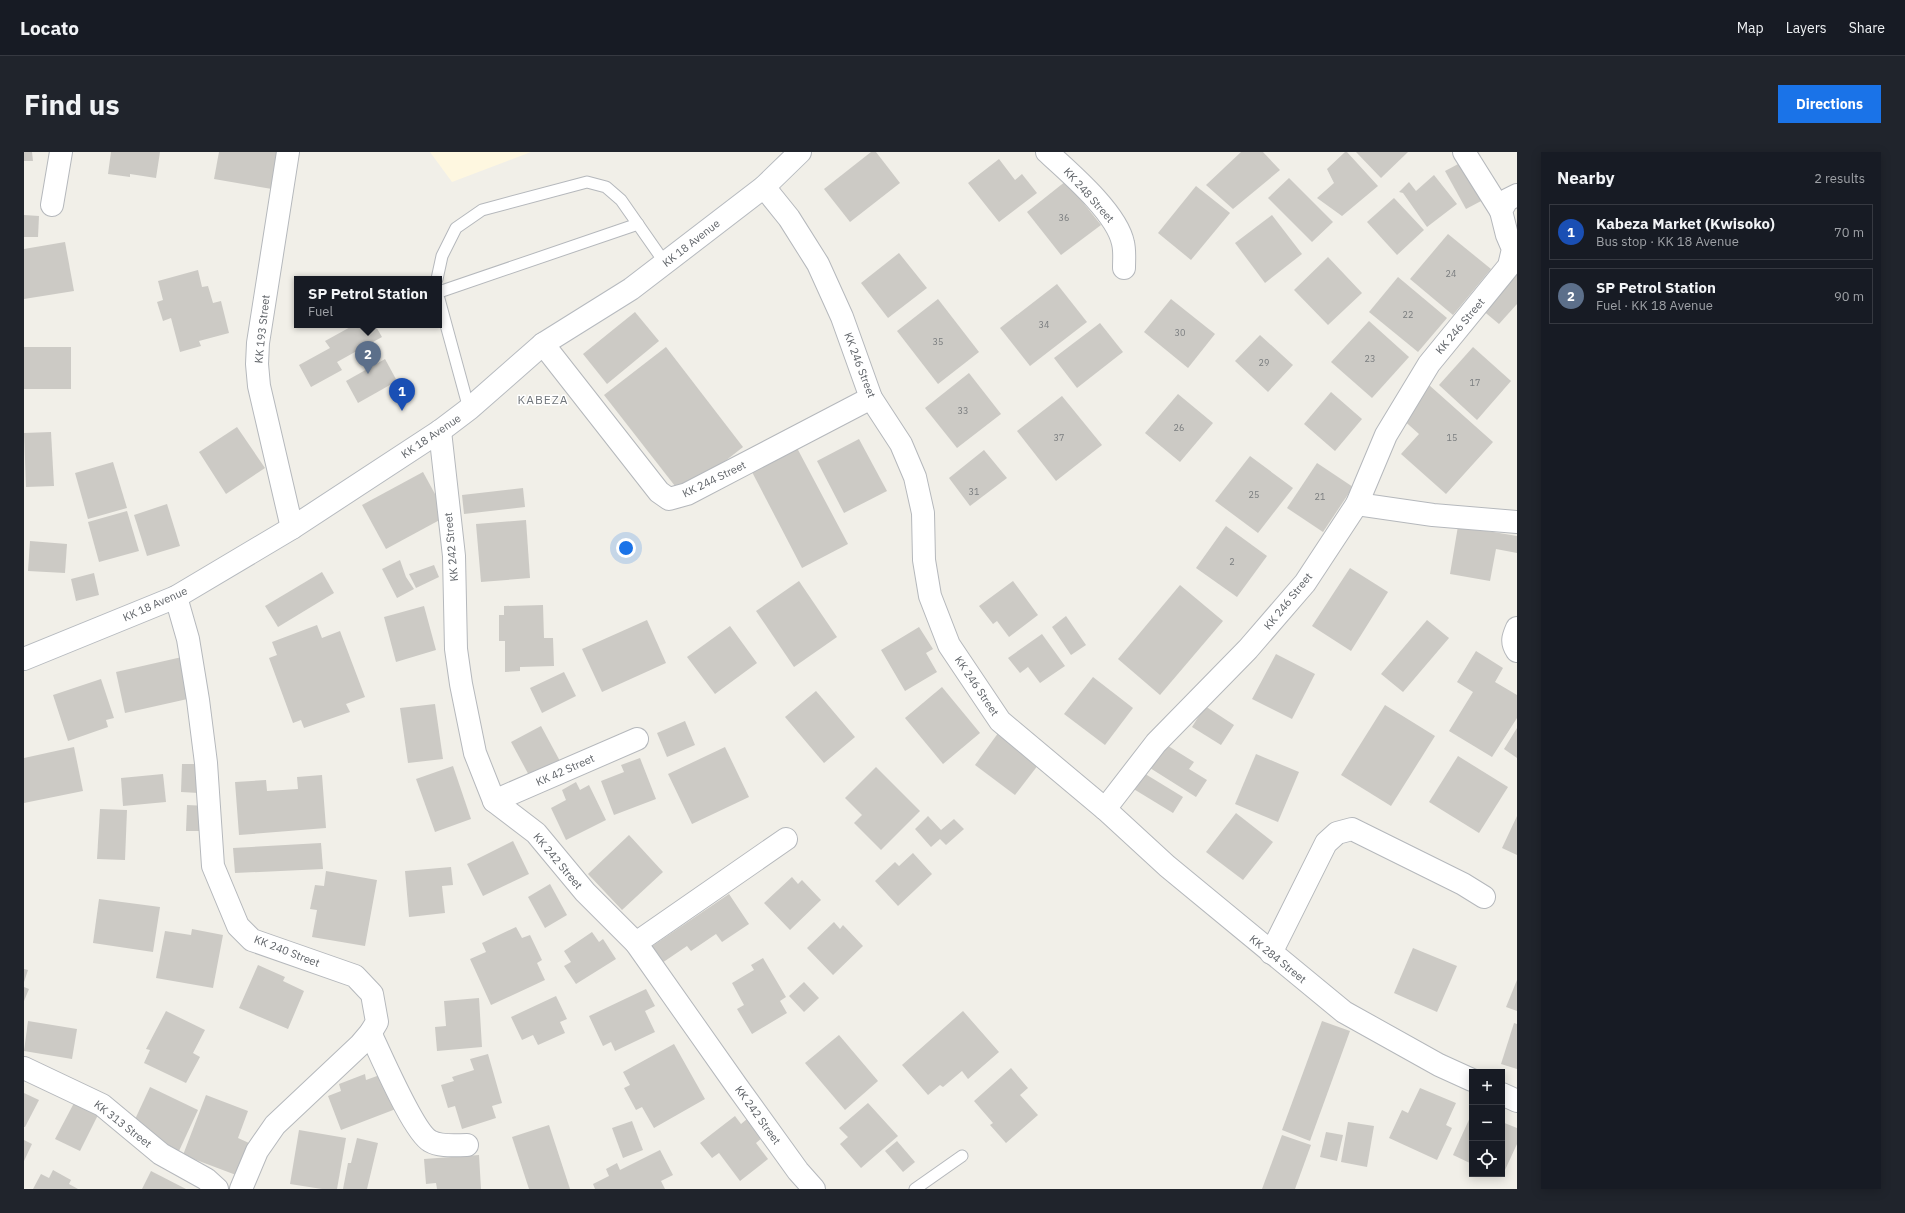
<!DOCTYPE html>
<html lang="en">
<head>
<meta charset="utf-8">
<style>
	:root { --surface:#171b24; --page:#20242c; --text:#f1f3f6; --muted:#9ea1a6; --line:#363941; --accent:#1a73e8 }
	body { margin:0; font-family:"IBM Plex Sans",sans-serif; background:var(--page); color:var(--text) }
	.controls { position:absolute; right:12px; bottom:12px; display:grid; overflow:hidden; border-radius:0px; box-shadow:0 2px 10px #0003 }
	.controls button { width:36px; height:36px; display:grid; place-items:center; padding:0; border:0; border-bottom:1px solid var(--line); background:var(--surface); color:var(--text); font:20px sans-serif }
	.you { position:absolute; left:602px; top:396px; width:14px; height:14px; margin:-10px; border:3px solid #fff; border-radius:50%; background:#1a73e8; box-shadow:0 0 0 6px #1a73e833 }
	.badge { display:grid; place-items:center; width:26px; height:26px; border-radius:50%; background:var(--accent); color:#fff; font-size:13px; font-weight:700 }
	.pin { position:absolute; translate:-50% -33px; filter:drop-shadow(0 1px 2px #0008) }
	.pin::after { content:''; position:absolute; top:21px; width:14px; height:12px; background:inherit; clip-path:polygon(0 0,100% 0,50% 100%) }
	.popup { position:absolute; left:270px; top:124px; width:148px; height:52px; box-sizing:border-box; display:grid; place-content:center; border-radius:0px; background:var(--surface); filter:drop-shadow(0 1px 3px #0005); font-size:13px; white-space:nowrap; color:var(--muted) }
	.popup b { font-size:15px; color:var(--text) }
	.popup::after { content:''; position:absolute; left:50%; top:100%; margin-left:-8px; border:8px solid transparent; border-top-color:var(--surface) }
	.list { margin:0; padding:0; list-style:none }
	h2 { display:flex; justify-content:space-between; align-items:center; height:52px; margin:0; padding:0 16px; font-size:17px }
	h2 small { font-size:13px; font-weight:400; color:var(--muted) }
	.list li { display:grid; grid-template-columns:26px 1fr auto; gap:12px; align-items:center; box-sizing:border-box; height:56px; margin:0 8px 8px; padding:0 8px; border:1px solid var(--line); border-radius:0px }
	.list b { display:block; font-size:15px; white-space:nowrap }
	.list p { margin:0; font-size:13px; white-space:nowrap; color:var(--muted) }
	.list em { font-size:13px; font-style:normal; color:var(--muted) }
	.icon { flex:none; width:22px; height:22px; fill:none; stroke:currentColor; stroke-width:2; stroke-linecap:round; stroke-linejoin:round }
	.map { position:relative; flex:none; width:1493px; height:1037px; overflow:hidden; border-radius:0px }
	header { display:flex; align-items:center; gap:24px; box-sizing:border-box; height:56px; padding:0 20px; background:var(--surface); border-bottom:1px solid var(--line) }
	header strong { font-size:19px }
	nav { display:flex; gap:22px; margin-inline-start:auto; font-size:14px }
	.intro { display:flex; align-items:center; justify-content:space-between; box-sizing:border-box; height:96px; padding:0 24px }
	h1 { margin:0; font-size:28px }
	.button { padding:10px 18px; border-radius:0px; background:var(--accent); color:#fff; font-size:14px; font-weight:700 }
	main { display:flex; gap:24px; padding:0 24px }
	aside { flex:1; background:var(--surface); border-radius:0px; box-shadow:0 2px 10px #0003 }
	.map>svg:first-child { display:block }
	.commercial { fill:#fef7e0 }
	.building { fill:#cccac5 }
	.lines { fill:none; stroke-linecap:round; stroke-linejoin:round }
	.service-casing { stroke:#b5b8bc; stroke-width:13 }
	.minor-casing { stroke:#b5b8bc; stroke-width:24 }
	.secondary-casing { stroke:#b6babf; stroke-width:24 }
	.service { stroke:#fff; stroke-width:11 }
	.minor { stroke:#fff; stroke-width:22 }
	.secondary { stroke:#fff; stroke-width:22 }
	.labels { text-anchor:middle; stroke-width:3; stroke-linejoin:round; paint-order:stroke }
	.number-label { font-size:9px; fill:#7a7d7f }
	.street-label { font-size:11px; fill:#5f6368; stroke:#fff }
	.neighbourhood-label { font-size:12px; letter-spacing:1px; fill:#70757a; stroke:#fff }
</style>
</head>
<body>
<header>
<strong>Locato</strong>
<nav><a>Map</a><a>Layers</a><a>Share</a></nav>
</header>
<div class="intro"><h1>Find us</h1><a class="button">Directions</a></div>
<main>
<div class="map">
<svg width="1493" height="1037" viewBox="0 0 1493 1037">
	<rect width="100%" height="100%" fill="#f1efe8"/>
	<path class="commercial" d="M406,0H507L428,30Z"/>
	<g class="building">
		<path d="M0,0H8L9,9H0Z"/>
		<path d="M87,0H136L132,26L106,22V25L84,22Z"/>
		<path d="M195,0H254L248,37L190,27Z"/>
		<path d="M847,0H852L876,31L826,70L800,37Z"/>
		<path d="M1217,0H1239L1256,18L1209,57L1182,33Z"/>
		<path d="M1321,0H1323L1354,34L1318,64L1293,46L1310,31L1303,17Z"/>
		<path d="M1332,0H1384L1357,26Z"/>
		<path d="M975,7L991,28L998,22L1013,41L975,70L944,31Z"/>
		<path d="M1438,10L1459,48L1442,57L1421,19Z"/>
		<path d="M1410,23L1433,52L1403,75L1379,41L1375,40L1385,30L1392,39Z"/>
		<path d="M1265,26L1309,70L1288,90L1244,46Z"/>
		<path d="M1042,29L1077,73L1037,103L1003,60Z"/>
		<path d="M1172,34L1206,61L1167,108L1134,81Z"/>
		<path d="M1370,46L1400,78L1373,103L1343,70Z"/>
		<path d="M0,63L15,64L14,85H0Z"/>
		<path d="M1248,63L1278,102L1241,131L1211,91Z"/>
		<path d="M1424,82L1467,117L1429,163L1386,127Z"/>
		<path d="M41,90L50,139L0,147V97Z"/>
		<path d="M875,101L903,136L864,166L837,131Z"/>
		<path d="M1304,105L1338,141L1304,173L1270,138Z"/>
		<path d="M1493,116V152L1475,172L1457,157Z"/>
		<path d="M174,118L178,135L184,134L189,151L197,149L205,181L175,189L177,194L156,200L147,166L139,169L133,150L139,148L134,129Z"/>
		<path d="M1374,125L1423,166L1394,200L1345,160Z"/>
		<path d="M1033,132L1063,170L1006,214L976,176Z"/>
		<path d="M914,147L955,200L914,232L873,179Z"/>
		<path d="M1147,147L1191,182L1164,216L1120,180Z"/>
		<path d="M611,160L635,189L583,232L559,202Z"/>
		<path d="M1345,169L1385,205L1348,246L1307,210Z"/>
		<path d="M1076,171L1099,200L1053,236L1030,206Z"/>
		<path d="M330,173H351L358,185L313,210L318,218L287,235L275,213L306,196L301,189Z"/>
		<path d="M1236,183L1269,213L1244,240L1211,209Z"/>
		<rect x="0" y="195" width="47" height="42"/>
		<path d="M642,195L719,295L658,343L580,243Z"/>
		<path d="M1449,195L1487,229L1453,268L1415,233Z"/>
		<path d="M361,207L373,229L334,251L322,229Z"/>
		<path d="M945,221L977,262L933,296L901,256Z"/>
		<path d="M1405,233L1469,290L1422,342L1377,302L1395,282L1376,265Z"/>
		<path d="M1307,240L1338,267L1311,299L1280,272Z"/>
		<path d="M1154,242L1189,271L1156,310L1121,281Z"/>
		<path d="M1038,244L1078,293L1032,329L993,279Z"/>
		<path d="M213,275L241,316L202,342L175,300Z"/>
		<path d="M27,280L30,334L2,335L0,281Z"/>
		<path d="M835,287L863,339L820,361L793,309Z"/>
		<path d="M773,296L824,392L778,416L728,320Z"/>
		<path d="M960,298L983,326L946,354L925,326Z"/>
		<path d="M1226,304L1269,336L1234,381L1191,349Z"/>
		<path d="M89,310L103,356L64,367L51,321Z"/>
		<path d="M1293,311L1329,335L1299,380L1263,356Z"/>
		<path d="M399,320L423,364L362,397L338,353Z"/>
		<path d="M499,336L501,355L440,362L438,343Z"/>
		<path d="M143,352L156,394L123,404L110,363Z"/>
		<path d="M103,359L115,399L75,410L64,370Z"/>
		<path d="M502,368L506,426L457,430L452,372Z"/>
		<path d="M1202,374L1243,404L1213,445L1172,416Z"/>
		<path d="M1434,374L1493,384V401L1472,397L1466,429L1426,422Z"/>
		<path d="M6,389L43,392L41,421L4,419Z"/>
		<path d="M376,408L382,425L390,437L373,446L358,417Z"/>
		<path d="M410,413L415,425L392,436L385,422Z"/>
		<path d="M1326,416L1364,440L1327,499L1288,474Z"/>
		<path d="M298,420L310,441L254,475L241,454Z"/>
		<path d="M70,421L75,443L52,449L47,427Z"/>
		<path d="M775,429L813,485L770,515L732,459Z"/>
		<path d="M989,429L1014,463L985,485L973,469L969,472L955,454Z"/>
		<path d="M1156,433L1199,469L1136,543L1094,507Z"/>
		<path d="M519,453L520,486H529L530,514L496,515V519L481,520V489H475V463H480V454Z"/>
		<path d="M400,454L412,498L372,510L360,465Z"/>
		<path d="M1042,464L1062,493L1047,503L1028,475Z"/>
		<path d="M623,468L642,511L578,540L558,497Z"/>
		<path d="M1403,468L1425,486L1379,540L1357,522Z"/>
		<path d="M293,473L298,486L316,479L341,545L322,552L326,560L280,576L277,568L269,571L245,506L253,503L248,490Z"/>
		<path d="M706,474L733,511L691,542L663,505Z"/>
		<path d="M895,475L909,497L902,501L913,520L881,539L857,498Z"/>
		<path d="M1018,482L1041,514L1016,531L1004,515L996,521L984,506Z"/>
		<path d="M1452,499L1479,516L1471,530L1493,543V566L1468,605L1425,579L1449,540L1433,530Z"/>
		<path d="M1252,502L1291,522L1268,567L1228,547Z"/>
		<path d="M158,505L168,546L101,561L92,520Z"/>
		<path d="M540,520L552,544L518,561L506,536Z"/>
		<path d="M1069,525L1109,556L1081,593L1040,562Z"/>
		<path d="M77,527L90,566L82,568L84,575L44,589L29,543Z"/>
		<path d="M918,535L956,581L919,612L881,566Z"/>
		<path d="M792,539L831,585L800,611L761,565Z"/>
		<path d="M411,552L419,607L384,611L376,556Z"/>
		<path d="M1361,553L1411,584L1367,654L1317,623Z"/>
		<path d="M1181,554L1210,573L1197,593L1168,575Z"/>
		<path d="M661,569L671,593L643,605L633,581Z"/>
		<path d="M517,574L537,611L507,627L487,590Z"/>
		<path d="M1493,576V606L1480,597Z"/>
		<path d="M977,577L1018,608L991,643L951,613Z"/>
		<path d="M1141,592L1170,610L1165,617L1183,628L1172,645L1126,616Z"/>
		<path d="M50,595L59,639L0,651V606Z"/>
		<path d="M701,595L725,645L668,672L644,622Z"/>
		<path d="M1232,602L1275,620L1254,670L1211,652Z"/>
		<path d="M1434,604L1484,635L1455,681L1405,650Z"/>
		<path d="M616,606L632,647L590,663L577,629L600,620L597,613Z"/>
		<path d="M158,612H177L175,641L157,640Z"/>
		<path d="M429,614L447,667L411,680L392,627Z"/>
		<path d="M852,615L896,659L857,698L830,671L838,663L821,646Z"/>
		<path d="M1118,620L1159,645L1149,661L1108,636Z"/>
		<path d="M139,622L142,650L99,654L97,626Z"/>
		<path d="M298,623L302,676L215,683L211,630L242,628L243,639L274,637L273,625Z"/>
		<path d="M552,630L556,638L565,633L582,668L542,688L527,656L542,648L538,638Z"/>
		<path d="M163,653L183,654L182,679H162Z"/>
		<path d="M76,657L103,658L101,708L73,707Z"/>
		<path d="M1212,661L1249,690L1219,728L1182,700Z"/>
		<path d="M904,664L917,678L930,667L940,677L922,693L916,687L907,695L891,677Z"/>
		<path d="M1493,664V703L1478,696Z"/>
		<path d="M605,683L639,720L598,758L564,722Z"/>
		<path d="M489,689L505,722L459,744L443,712Z"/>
		<path d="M297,691L299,717L211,721L209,696Z"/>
		<path d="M889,701L908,722L874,754L851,729L871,710L875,714Z"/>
		<path d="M427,715L429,733L418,734L421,761L385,765L381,719Z"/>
		<path d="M302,719L353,728L341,794L288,785L293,758L286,757L291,733L300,734Z"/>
		<path d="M768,725L774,732L778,728L797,748L766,778L740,751Z"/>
		<path d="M526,732L543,763L521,776L504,745Z"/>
		<path d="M705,742L725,772L698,790L692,782L667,799L663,794L635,813L624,797Z"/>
		<path d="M75,747L136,755L129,800L69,791Z"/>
		<path d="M810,770L816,777L819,773L839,794L809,823L783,796Z"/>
		<path d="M492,775L498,786L506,783L518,808L513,811L521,828L467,853L446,807L462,800L458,791Z"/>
		<path d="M168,777L199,783L189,836L132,826L141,779L167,783Z"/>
		<path d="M568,780L575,790L579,787L592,807L552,832L540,814L547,810L540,799Z"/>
		<path d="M1389,796L1433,814L1413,860L1370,841Z"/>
		<path d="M739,806L762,845L756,849L763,861L728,882L713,857L720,853L708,831L730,818L727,813Z"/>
		<path d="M234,813L261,825L259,829L280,839L264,877L215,856Z"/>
		<path d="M0,817L4,818L0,830Z"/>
		<path d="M1493,828V859L1482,855Z"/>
		<path d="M780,830L795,846L780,860L765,844Z"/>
		<path d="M0,835L5,837L0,849Z"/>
		<path d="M622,837L631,854L621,859L631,880L591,899L587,890L579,894L565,864Z"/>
		<path d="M532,844L543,867L536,870L541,881L514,893L509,883L498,888L487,865Z"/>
		<path d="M455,846L458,895L413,899L411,875L422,874L420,849Z"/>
		<path d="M142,859L181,878L169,901L176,905L162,931L120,911L126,898L122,897Z"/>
		<path d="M939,859L975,900L944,927L938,919L919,935L916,933L904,943L878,913Z"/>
		<path d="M4,869L53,877L48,907L0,899Z"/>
		<path d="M1298,869L1326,879L1286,989L1258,978Z"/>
		<path d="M1490,871L1493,872V917L1477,912Z"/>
		<path d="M815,883L854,929L821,958L781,911Z"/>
		<path d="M650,892L681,947L630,976L618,955L612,958L600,936L606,933L599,920Z"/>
		<path d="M464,902L478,951L468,954L472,966L438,977L431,954L424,956L417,933L430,929L428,925L450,918L446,907Z"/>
		<path d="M987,916L1004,936L996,943L1014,963L982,991L966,973L969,971L950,949Z"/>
		<path d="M364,920L377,955L317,978L304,944L317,939L315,932L341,922L342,928Z"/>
		<path d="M126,935L174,958L155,999L107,976Z"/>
		<path d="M1396,936L1432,951L1422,973L1428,976L1413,1008L1365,986L1378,958L1384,961Z"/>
		<path d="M0,941L15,948L1,975H0Z"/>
		<path d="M182,943L224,959L214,986L225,991L212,1023L159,1003Z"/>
		<path d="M50,951L74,963L56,999L31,987Z"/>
		<path d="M844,951L874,984L837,1016L816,992L824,985L815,976Z"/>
		<path d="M1448,961V1012L1429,1003Z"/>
		<path d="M711,964L717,972L723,967L738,986L732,991L744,1007L716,1029L695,1001L688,1006L676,991Z"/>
		<path d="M608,969L619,998L599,1006L588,976Z"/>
		<path d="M1324,970L1350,974L1343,1015L1317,1010Z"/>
		<path d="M1478,970L1493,976V992L1481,1018L1478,1017Z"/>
		<path d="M525,973L546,1037H505L488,985Z"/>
		<path d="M275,978L322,986L313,1037H298L266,1032Z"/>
		<path d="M1302,980L1319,983L1313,1009L1296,1005Z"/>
		<path d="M1258,983L1287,993L1271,1037H1238Z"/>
		<path d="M333,986L354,991L343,1037H319L324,1011H327Z"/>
		<path d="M0,988L8,992L0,1009Z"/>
		<path d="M873,989L891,1010L879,1020L861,999Z"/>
		<path d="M636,998L649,1023L637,1029L641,1037H571L569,1032L585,1024L582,1017L593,1011L596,1018Z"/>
		<path d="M455,1003L457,1037H413L412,1031L402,1032L400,1007Z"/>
		<path d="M29,1018L47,1028L45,1032L54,1037H9L17,1022L25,1026Z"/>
		<path d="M127,1019L162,1037H118Z"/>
	</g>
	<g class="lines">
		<g class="service-casing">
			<g id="service">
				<path d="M413,127L418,104L432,76L458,58L563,30L582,35L597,48L641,111"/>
				<path d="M415,140L614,72"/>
				<path d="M415,147L445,257"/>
				<path d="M891,1037L938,1004"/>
			</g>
		</g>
		<g class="minor-casing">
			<g id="minor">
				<path d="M264,0L234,191L233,212L235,234L268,376"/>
				<path d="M1023,0C1046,21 1093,61 1099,91C1101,99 1100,108 1100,116"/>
				<path d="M1440,0L1477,59"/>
				<path d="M740,35L765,66L794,112L818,165L847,246L877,292L891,325L899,361L900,408L906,444L925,493L976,569L1081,657L1143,714L1320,860L1415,913L1448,928"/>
				<path d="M28,53L37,0"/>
				<path d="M519,192L635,340L645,347L663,342L847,246"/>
				<path d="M416,279L430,404L432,497L437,532L451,601L470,649L512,681L561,740L612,791L712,933L774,1019L790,1037"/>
				<path d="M1333,352L1409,363L1493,370"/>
				<path d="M152,445L164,487L174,548L182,611L189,714L214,774L228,788L331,824L348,842L353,870L347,880L336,893L251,973L233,999L217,1037"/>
				<path d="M1493,476C1489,485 1487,490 1493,499"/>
				<path d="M470,649L613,587"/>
				<path d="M1081,657L1132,591L1224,497L1281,431L1333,352L1362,283L1405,212L1485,114L1489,97L1483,83L1477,59L1483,48L1493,43"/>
				<path d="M612,791L762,687"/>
				<path d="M1247,801L1302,691L1313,681L1328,677L1439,732L1460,745"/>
				<path d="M347,880L349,887C359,908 390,980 406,989C416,995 432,993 443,993"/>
				<path d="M0,916L78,953L137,1002L182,1027L193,1037"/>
				<path d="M1478,942L1493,949"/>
			</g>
		</g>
		<g class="secondary-casing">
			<path id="secondary" d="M0,507L152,445L268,376L416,279L445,257L519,192L607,137L740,35L776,0"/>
		</g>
		<use href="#service" class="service"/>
		<use href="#minor" class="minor"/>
		<use href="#secondary" class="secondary"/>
	</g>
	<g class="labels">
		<g class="number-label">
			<text x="1040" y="69">36</text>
			<text x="1427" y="125">24</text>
			<text x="1384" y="166">22</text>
			<text x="1020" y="176">34</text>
			<text x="1156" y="184">30</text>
			<text x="914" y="193">35</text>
			<text x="1346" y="210">23</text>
			<text x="1240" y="214">29</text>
			<text x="1451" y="234">17</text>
			<text x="939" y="262">33</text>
			<text x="1155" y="279">26</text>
			<text x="1035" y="289">37</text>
			<text x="1428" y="289">15</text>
			<text x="950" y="343">31</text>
			<text x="1230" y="346">25</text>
			<text x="1296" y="348">21</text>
			<text x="1208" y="413">2</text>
		</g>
		<g class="street-label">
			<text transform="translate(1065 43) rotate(48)" y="4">KK 248 Street</text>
			<text transform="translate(667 91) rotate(-38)" y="4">KK 18 Avenue</text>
			<text transform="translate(1436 174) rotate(-50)" y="4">KK 246 Street</text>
			<text transform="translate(238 177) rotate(-84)" y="4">KK 193 Street</text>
			<text transform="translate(836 213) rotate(69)" y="4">KK 246 Street</text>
			<text transform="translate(407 284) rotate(-34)" y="4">KK 18 Avenue</text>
			<text transform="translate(690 327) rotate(-26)" y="4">KK 244 Street</text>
			<text transform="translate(427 395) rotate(-95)" y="4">KK 242 Street</text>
			<text transform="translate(1264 449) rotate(-51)" y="4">KK 246 Street</text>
			<text transform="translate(131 452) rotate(-24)" y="4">KK 18 Avenue</text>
			<text transform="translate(953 534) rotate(56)" y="4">KK 246 Street</text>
			<text transform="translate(541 618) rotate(-24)" y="4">KK 42 Street</text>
			<text transform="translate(534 709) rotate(50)" y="4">KK 242 Street</text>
			<text transform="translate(263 799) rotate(21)" y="4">KK 240 Street</text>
			<text transform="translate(1254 807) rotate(39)" y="4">KK 284 Street</text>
			<text transform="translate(734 963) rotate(54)" y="4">KK 242 Street</text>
			<text transform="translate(99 972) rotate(38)" y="4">KK 313 Street</text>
		</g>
		<g class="neighbourhood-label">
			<text x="519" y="252">KABEZA</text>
		</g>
	</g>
</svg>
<div class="controls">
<button>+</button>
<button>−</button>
<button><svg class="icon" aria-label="locate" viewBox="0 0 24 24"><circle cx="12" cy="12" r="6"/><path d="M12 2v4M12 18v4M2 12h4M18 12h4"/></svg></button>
</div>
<div class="you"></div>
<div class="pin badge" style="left:378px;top:259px;background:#1a4fb4">1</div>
<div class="pin badge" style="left:344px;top:222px;background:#5c6f8a">2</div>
<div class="popup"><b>SP Petrol Station</b>Fuel</div>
</div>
<aside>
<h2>Nearby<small>2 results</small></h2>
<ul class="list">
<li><span class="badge" style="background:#1a4fb4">1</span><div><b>Kabeza Market (Kwisoko)</b><p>Bus stop · KK 18 Avenue</p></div><em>70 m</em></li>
<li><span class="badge" style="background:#5c6f8a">2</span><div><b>SP Petrol Station</b><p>Fuel · KK 18 Avenue</p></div><em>90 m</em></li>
</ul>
</aside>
</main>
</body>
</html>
